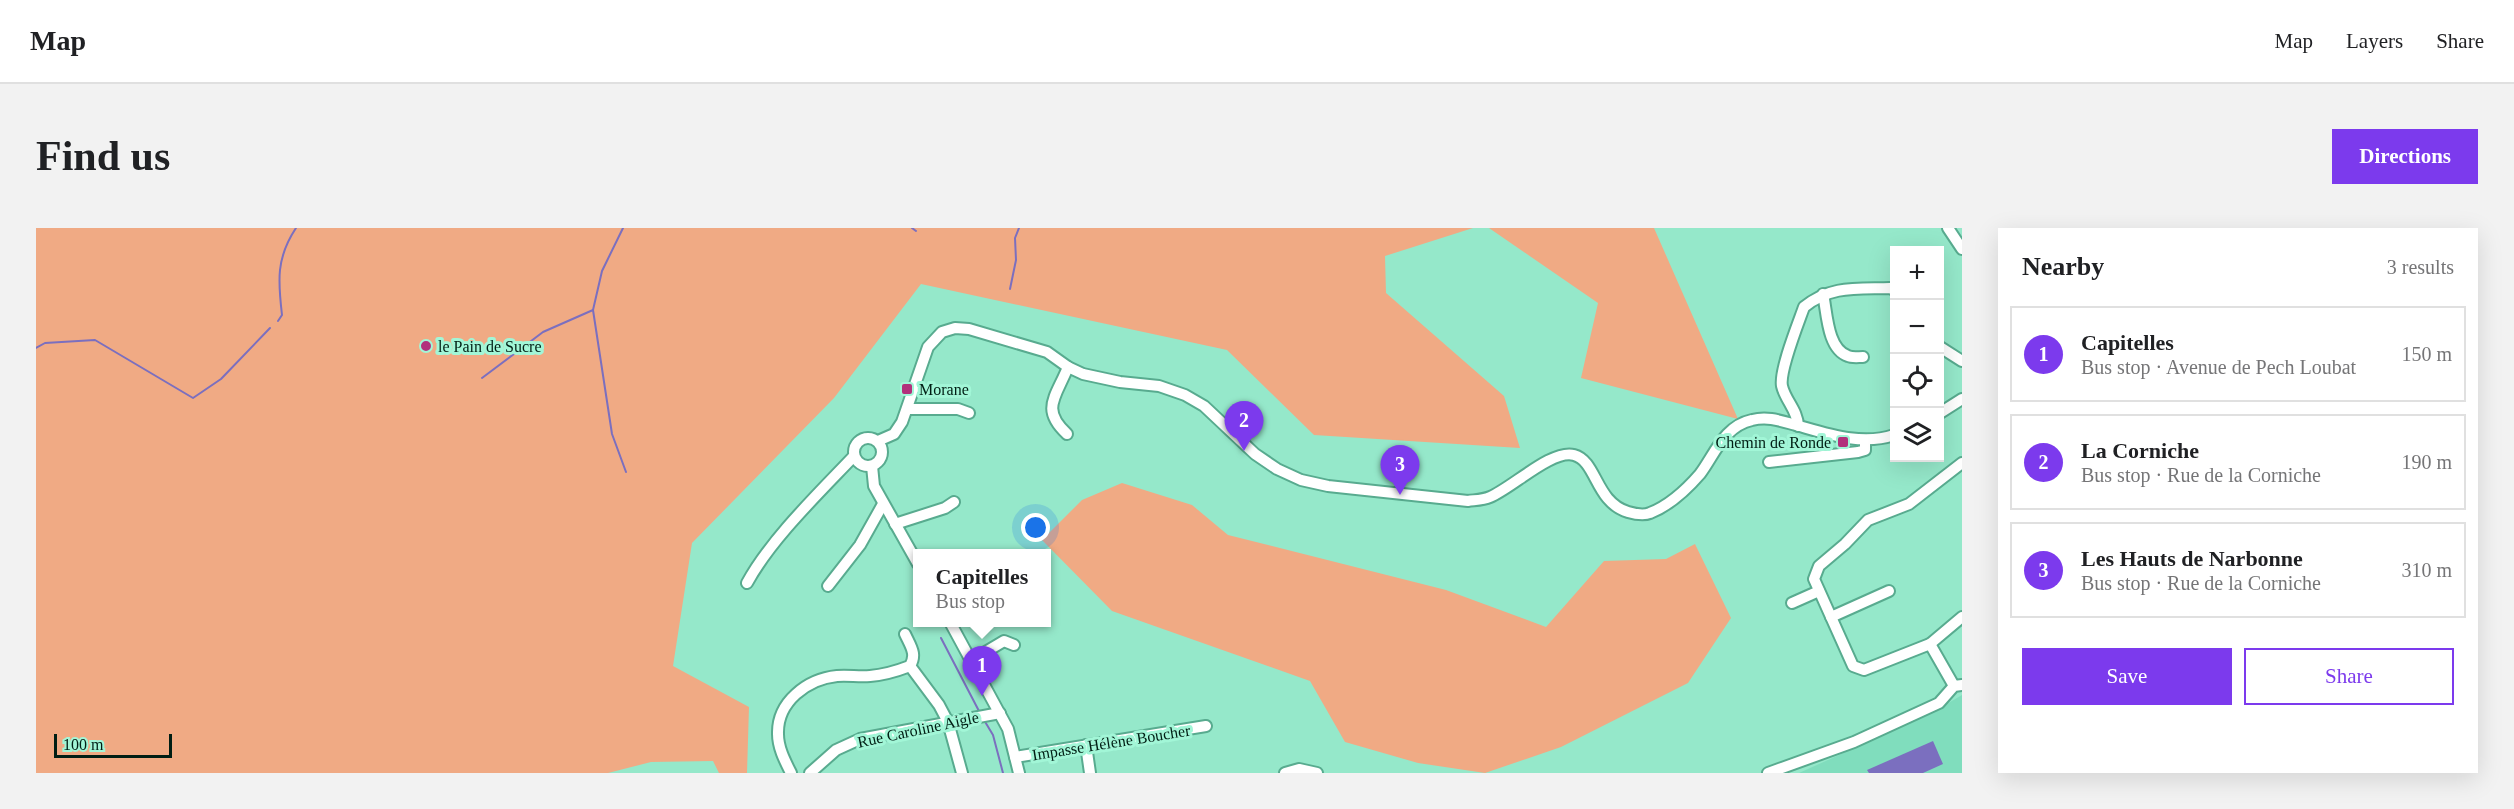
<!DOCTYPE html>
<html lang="en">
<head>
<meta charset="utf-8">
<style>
	:root { --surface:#fff; --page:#f2f2f2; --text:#202124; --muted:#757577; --line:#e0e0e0; --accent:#7c3aed }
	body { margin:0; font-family:Georgia,serif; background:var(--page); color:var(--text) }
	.controls { position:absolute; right:18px; top:18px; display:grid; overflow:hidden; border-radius:0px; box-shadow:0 6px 24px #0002 }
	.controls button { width:54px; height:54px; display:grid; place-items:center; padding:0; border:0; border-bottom:2px solid var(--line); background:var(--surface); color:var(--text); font:30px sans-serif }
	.scale { position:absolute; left:18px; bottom:15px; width:118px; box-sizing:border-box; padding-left:6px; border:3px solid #001e14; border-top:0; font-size:16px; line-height:21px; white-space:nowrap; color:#001e14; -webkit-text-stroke:4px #a2f6d7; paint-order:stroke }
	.you { position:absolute; left:1000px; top:300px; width:21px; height:21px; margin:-15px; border:4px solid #fff; border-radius:50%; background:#1a73e8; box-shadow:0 0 0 9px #1a73e833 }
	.badge { display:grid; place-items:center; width:39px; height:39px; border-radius:50%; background:var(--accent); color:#fff; font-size:20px; font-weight:700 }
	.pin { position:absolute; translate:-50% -50px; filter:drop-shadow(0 2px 3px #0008) }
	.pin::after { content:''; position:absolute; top:32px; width:21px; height:18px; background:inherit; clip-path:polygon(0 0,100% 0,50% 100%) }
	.popup { position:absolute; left:877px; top:321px; width:138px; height:78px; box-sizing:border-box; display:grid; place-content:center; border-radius:0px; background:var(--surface); filter:drop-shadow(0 2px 4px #0005); font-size:20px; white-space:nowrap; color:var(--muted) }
	.popup b { font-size:22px; color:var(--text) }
	.popup::after { content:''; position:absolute; left:50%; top:100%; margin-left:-12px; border:12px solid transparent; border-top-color:var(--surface) }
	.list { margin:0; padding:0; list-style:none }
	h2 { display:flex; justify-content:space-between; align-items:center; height:78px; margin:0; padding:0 24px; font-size:26px }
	h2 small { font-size:20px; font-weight:400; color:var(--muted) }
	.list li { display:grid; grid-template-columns:39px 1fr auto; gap:18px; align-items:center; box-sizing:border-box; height:96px; margin:0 12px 12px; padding:0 12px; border:2px solid var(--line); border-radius:0px }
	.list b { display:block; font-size:22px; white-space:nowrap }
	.list p { margin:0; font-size:20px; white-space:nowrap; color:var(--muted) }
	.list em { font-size:20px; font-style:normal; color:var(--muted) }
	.actions { display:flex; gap:12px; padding:18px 24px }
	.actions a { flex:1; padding:14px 0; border:2px solid var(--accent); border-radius:0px; text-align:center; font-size:21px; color:var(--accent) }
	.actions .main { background:var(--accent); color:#fff }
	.icon { flex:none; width:33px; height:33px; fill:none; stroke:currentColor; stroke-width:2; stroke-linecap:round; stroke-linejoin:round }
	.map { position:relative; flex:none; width:1926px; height:545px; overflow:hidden; border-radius:0px }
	header { display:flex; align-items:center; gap:36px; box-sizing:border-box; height:84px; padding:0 30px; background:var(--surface); border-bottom:2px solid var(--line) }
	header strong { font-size:28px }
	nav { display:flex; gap:33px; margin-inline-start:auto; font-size:21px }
	.intro { display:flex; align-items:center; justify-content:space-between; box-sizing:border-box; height:144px; padding:0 36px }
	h1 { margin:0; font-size:42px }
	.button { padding:15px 27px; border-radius:0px; background:var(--accent); color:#fff; font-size:21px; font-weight:700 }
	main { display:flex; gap:36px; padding:0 36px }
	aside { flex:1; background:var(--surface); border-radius:0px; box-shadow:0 6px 24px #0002 }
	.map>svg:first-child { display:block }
	.built { fill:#80ddbd }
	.green { fill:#f0aa84 }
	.water { fill:#7b6fbf }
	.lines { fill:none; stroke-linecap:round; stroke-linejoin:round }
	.stream { stroke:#7b6fbf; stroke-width:2 }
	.minor-casing { stroke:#58ab8f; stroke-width:14 }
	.minor { stroke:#fff; stroke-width:10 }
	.poi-dot { fill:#b2317c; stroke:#a2f6d7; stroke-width:2 }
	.labels { text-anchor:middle; stroke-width:6; stroke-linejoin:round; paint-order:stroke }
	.poi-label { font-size:16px; fill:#001e14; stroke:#a2f6d7; text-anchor:start }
	.street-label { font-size:16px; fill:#001e14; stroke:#a2f6d7 }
</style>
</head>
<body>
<header>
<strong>Map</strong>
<nav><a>Map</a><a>Layers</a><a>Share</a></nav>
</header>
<div class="intro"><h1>Find us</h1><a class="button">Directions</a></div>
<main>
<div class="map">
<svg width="1926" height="545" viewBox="0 0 1926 545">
	<rect width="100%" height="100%" fill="#95e8ca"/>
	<path class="built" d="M1926,467V545H1763L1892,487Z"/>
	<g class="green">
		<path d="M0,0H1437L1349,28L1350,65L1468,168L1484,220L1278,207L1191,122L885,56L798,170L656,315L637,438L713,479L711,545H683L677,533L615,534L572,545H0Z"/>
		<path d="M1453,0H1618L1702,191L1545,150L1562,75Z"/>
		<path d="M1086,255L1156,277L1192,307L1410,362L1510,399L1568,333L1630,331L1659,316L1695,390L1652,455L1525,519L1449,545L1382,535L1309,514L1274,453L1076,383L1006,312L1046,272Z"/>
	</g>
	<path class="water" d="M1897,513L1907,536L1887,545H1833L1831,542Z"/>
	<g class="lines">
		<g class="stream">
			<path d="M587,0L566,43L557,82L576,206L590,244"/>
			<path d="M876,0L880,3"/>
			<path d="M974,61L980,32L979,10L983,0"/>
			<path d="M242,93L246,87C242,53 240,30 260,0"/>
			<path d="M0,120L9,115L59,112L157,170L185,151L234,100"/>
			<path d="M446,150L507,104L557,82"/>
			<path d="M905,410L944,485"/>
			<path d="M948,492L957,507L967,545"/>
		</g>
		<g class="minor-casing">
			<g id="minor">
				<path d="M1912,0L1926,21"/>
				<path d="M1787,66C1791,84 1791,121 1812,128C1816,130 1822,129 1827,129"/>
				<path d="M1904,119L1926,133"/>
				<path d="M871,181H922L933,185"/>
				<path d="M1904,185L1926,171"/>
				<path d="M1762,198C1762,183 1749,172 1746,158C1743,143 1762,96 1768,79C1795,57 1821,61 1854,60L1858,62"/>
				<path d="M1031,206C1004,181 1020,169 1032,139"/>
				<circle cx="832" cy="224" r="14"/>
				<path d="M842,213L858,206L866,194L892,119L906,104L919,100L933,101L1011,124L1032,139L1047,146L1084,154L1123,158L1149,167L1168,178L1219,226L1241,241L1265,252L1292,258L1432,273C1439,272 1447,272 1454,269C1476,260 1516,221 1538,227C1561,233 1559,274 1592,284C1599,286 1607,288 1614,285C1632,278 1651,261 1664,246C1679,226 1688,198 1716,192C1732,188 1745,193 1760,197C1792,206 1826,218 1858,207"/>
				<path d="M1733,234L1822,224L1829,222V212"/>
				<path d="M836,238L838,258L882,336"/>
				<path d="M859,296L909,280L918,274"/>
				<path d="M711,355C735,311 783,265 818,228"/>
				<path d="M792,358L824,317L847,276"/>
				<path d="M1756,375L1783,363"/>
				<path d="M1795,389L1853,363"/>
				<path d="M914,394L972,501L983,545"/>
				<path d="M1894,416L1926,389"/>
				<path d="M936,432L968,413L978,417"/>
				<path d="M874,438L903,477L912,494L926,545"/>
				<path d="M1918,458L1894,416L1828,442L1817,438L1778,351L1783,338L1809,316L1832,292L1873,276L1926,235"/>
				<path d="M1050,517L1054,545"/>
				<path d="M979,529L1170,498"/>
				<path d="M755,545C749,533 742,520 742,506C741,474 771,451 801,448C812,447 823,449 834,448C847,447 861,443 874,438C881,426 875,419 869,406"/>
				<path d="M774,545L800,522L824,511L964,485"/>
				<path d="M1249,545L1263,541L1281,545"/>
				<path d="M1732,545L1818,514L1903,475L1918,458L1926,457"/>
			</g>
		</g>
		<use href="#minor" class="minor"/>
	</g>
	<g class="poi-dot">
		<circle cx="390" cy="118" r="6"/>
		<rect x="865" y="155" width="12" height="12" rx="3"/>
		<rect x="1801" y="208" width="12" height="12" rx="3"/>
	</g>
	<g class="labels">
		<g class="poi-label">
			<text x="402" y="124">le Pain de Sucre</text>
			<text x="883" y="167">Morane</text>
			<text x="1795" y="220" text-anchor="end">Chemin de Ronde</text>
		</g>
		<g class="street-label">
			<text transform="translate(882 501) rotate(-12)" y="6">Rue Caroline Aigle</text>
			<text transform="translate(1075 514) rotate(-9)" y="6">Impasse Hélène Boucher</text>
		</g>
	</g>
</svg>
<div class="controls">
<button>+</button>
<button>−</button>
<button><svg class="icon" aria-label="locate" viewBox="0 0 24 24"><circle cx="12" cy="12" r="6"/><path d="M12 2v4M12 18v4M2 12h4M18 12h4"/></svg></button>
<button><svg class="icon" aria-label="layers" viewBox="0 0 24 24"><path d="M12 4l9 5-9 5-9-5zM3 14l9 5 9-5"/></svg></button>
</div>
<div class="scale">100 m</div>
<div class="you"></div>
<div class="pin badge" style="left:946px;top:468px">1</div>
<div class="popup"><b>Capitelles</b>Bus stop</div>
<div class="pin badge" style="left:1208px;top:223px">2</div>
<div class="pin badge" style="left:1364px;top:267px">3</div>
</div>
<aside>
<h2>Nearby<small>3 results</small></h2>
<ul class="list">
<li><span class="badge">1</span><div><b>Capitelles</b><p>Bus stop · Avenue de Pech Loubat</p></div><em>150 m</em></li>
<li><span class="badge">2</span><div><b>La Corniche</b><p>Bus stop · Rue de la Corniche</p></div><em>190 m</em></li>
<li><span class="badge">3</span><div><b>Les Hauts de Narbonne</b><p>Bus stop · Rue de la Corniche</p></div><em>310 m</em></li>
</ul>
<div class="actions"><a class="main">Save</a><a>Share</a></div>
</aside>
</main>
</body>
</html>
